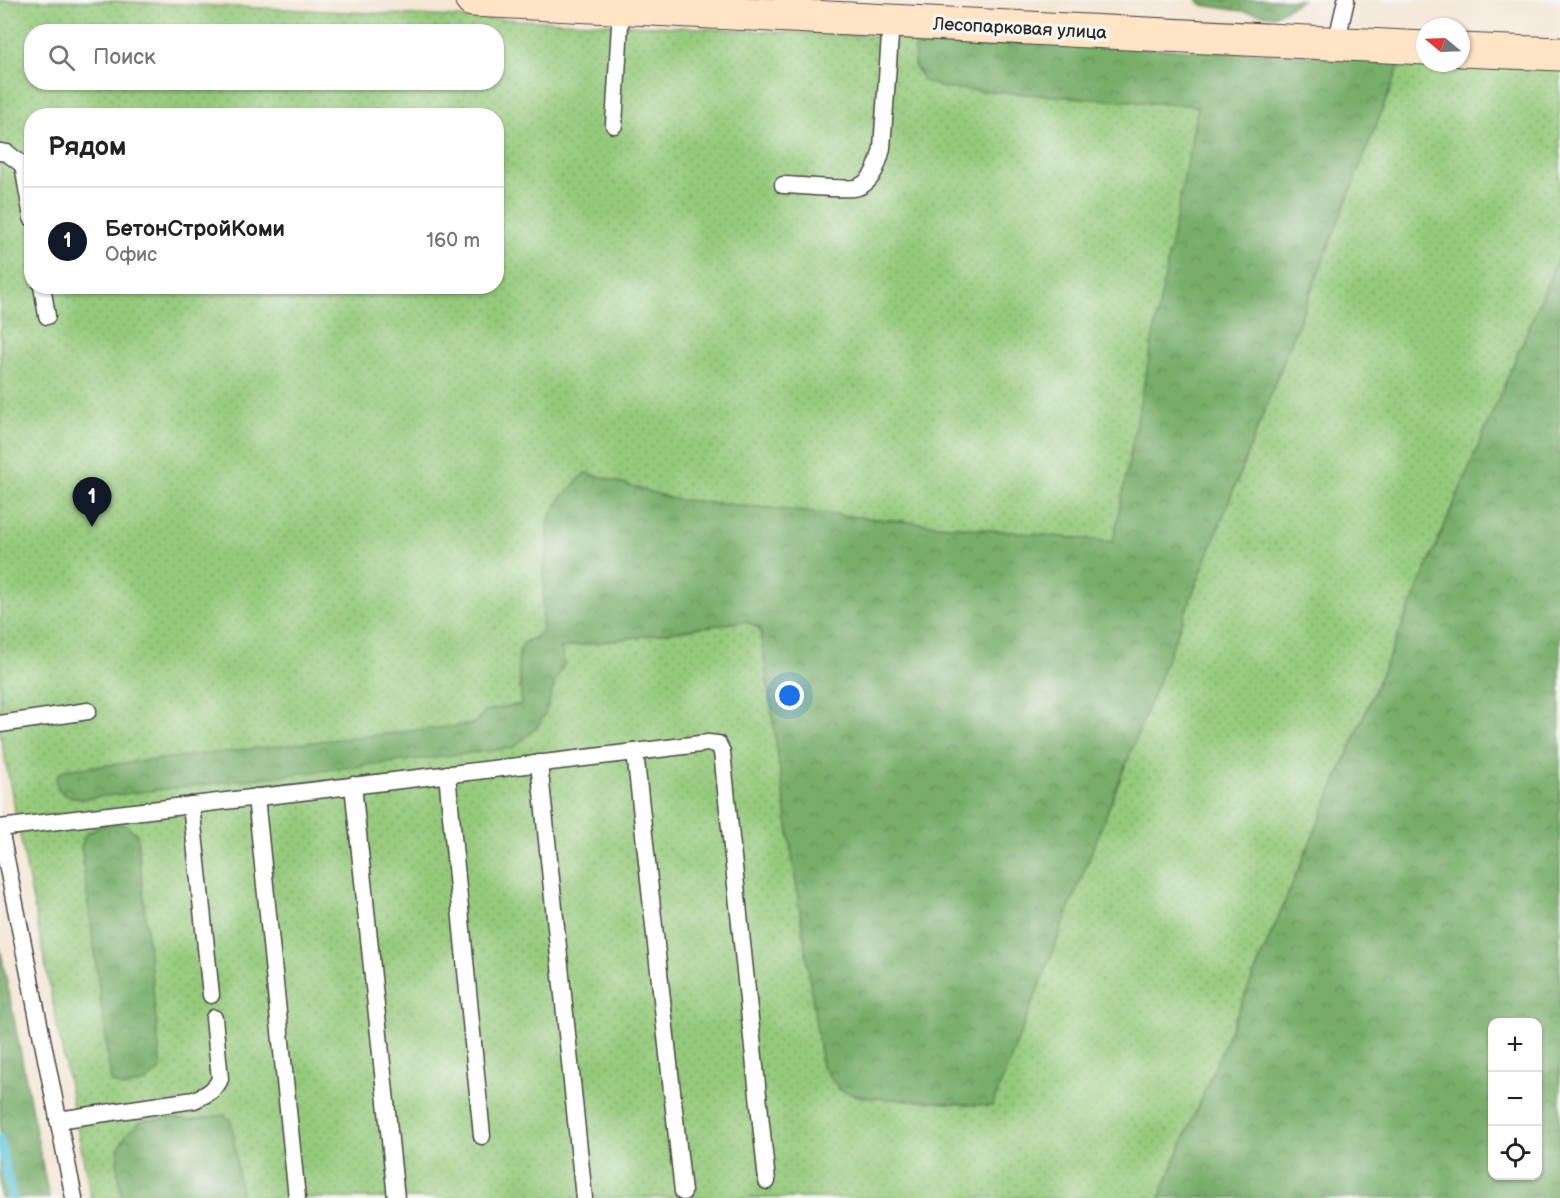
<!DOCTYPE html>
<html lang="ru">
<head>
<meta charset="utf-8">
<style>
	:root { --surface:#fff; --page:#f6f6f6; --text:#222; --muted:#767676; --line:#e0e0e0; --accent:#111827 }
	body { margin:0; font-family:"Balsamiq Sans",sans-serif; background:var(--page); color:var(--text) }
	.controls { position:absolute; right:18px; bottom:18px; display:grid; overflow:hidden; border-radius:12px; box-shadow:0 2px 4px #0004 }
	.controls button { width:54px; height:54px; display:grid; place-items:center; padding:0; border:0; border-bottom:2px solid var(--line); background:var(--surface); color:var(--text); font:30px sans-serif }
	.compass { position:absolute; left:1416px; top:18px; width:54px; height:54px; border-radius:50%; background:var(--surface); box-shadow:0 2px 4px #0004; rotate:289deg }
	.you { position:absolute; left:790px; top:696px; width:21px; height:21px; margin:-15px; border:4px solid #fff; border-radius:50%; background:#1a73e8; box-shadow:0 0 0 9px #1a73e833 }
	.badge { display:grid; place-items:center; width:39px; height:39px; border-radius:50%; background:var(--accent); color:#fff; font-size:20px; font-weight:700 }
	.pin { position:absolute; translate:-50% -50px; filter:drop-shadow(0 2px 3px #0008) }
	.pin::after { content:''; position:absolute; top:32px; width:21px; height:18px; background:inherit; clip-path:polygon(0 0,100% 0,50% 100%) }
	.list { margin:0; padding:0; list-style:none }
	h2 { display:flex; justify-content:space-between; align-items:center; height:78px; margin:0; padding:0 24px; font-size:26px }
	h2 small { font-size:20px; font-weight:400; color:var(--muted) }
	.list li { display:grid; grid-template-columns:39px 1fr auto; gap:18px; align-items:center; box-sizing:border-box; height:108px; padding:0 24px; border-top:2px solid var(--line) }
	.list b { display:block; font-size:22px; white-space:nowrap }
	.list p { margin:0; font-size:20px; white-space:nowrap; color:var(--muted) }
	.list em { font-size:20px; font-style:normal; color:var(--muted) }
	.icon { flex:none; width:33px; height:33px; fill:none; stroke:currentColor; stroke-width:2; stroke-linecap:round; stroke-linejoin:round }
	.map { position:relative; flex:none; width:1560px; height:1198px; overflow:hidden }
	.search { position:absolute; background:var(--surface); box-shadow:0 2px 4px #0004; left:24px; top:24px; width:480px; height:66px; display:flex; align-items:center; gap:15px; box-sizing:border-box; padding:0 21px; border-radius:24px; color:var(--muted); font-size:22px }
	.panel { position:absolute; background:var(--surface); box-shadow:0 2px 4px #0004; left:24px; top:108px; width:480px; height:186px; border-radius:24px }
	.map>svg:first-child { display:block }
	.grass { fill:url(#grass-dots); stroke:#607a53; stroke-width:1.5; fill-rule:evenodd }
	.forest { fill:url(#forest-crowns); stroke:#526c4b; stroke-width:1.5; fill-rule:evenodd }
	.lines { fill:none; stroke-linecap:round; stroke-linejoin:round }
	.stream { stroke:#5dc5da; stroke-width:9 }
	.lane-casing { stroke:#494744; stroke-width:19 }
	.secondary-casing { stroke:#494744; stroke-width:35 }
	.lane { stroke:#fff; stroke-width:16 }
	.secondary { stroke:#ffe4c6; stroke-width:33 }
	.labels { text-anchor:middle; stroke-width:6; stroke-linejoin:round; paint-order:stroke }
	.street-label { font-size:18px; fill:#2b2b2b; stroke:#f6f6f2 }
</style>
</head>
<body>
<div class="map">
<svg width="1560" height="1198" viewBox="0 0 1560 1198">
	<defs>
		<pattern id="grass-dots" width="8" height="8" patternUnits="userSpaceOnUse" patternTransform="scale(1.5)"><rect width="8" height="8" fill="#95ca7b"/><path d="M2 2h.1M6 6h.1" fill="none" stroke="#7aa465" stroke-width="1.8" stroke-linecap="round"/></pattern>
		<pattern id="forest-crowns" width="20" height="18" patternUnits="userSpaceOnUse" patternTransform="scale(1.5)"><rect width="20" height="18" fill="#78ae6b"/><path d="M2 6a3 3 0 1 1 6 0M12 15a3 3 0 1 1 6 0" fill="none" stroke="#638e58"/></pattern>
	</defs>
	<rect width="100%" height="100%" fill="#f6f6f2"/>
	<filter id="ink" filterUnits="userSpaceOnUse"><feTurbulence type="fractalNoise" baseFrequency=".0167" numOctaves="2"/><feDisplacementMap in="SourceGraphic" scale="12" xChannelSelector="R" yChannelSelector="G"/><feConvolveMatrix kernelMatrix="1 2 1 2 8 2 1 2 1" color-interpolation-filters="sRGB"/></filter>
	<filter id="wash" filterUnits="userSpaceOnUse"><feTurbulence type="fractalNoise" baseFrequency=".008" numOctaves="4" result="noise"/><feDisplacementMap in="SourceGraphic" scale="24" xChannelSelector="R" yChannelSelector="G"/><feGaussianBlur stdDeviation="1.35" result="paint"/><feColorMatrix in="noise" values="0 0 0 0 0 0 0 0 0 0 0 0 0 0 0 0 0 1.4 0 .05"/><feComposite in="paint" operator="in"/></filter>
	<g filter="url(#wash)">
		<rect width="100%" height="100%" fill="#f4e7d4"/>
		<path class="grass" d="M0,0L110,1L916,38L914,65L924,81L943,88L1199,106L1114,542L673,499L598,476L585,473L560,499L547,524L549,544L544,574L542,634L561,648L746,621L760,629L822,1066L862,1097L992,1106L1402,59L1425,63H1461L1560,69V254L1159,1198H91L0,733ZM32,32H496V82H32ZM32,116H496V286H32Z"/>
		<g class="forest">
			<path d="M1197,0H1302L1274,16L1202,5Z"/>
			<path d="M916,38L1402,59L992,1106L862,1097L840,1090L822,1066L760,629L746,621L561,648L564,664L555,682L546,712L538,726L513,748L82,799C68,797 53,793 57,776L64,770L474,724L485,711L521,704C522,688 512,655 524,643C528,639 536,637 542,634L544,573L549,544L547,524L560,499L585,473L598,476L673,499L1113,542L1198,106L943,88L924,81L914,64Z"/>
			<path d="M1560,254V1198H1159ZM1492,1022H1538V1176H1492Z"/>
			<path d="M123,824L137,834L161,1069L145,1082L123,1088L111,1081L81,847L85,835L101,825Z"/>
			<path d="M0,947L49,1198H0Z"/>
			<path d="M224,1115L232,1123L241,1198H122L117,1165L119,1147L127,1133L142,1121L173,1118L189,1120Z"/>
		</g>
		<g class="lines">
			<path class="stream" d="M0,1139L12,1198"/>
		</g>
	</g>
	<g filter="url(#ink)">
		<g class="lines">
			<g class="lane-casing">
				<g id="lane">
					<path d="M1336,44L1346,0"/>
					<path d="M614,125L621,8"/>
					<path d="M0,152L7,153L23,165L32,218"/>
					<path d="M783,185C796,185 850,191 858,187C873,182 879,162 882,148L891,22"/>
					<path d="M42,286L47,316"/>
					<path d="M0,724L88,711"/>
					<path d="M635,752L708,743L718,744L722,752L767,1181"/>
					<path d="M539,763L584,1198"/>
					<path d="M447,774L482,1136"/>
					<path d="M353,785L396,1198"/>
					<path d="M256,797L297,1198"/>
					<path d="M191,805L211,995"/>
					<path d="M0,828L635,752L683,1192"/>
					<path d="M0,829L74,1198"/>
					<path d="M58,1120L194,1100C205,1095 215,1091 220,1079L214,1018"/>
				</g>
			</g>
			<g class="secondary-casing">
				<g id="secondary">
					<path d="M472,0L1425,48"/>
					<path d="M1461,50L1560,54"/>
				</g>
			</g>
			<use href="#lane" class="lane"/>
			<use href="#secondary" class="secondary"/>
		</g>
	</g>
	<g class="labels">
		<g class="street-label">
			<text transform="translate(1020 28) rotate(3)" y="6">Лесопарковая улица</text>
		</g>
	</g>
</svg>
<div class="controls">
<button>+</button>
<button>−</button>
<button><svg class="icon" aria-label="locate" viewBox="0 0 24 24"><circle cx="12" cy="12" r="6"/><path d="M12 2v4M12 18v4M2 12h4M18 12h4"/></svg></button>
</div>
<svg class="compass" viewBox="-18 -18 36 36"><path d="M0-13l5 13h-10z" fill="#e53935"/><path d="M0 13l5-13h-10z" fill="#767676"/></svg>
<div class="you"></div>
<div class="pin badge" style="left:92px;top:527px">1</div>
<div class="search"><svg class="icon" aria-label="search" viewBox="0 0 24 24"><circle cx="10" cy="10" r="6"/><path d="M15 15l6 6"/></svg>Поиск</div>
<section class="panel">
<h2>Рядом<small></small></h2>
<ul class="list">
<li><span class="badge">1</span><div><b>БетонСтройКоми</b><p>Офис</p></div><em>160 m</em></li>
</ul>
</section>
</div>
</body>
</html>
